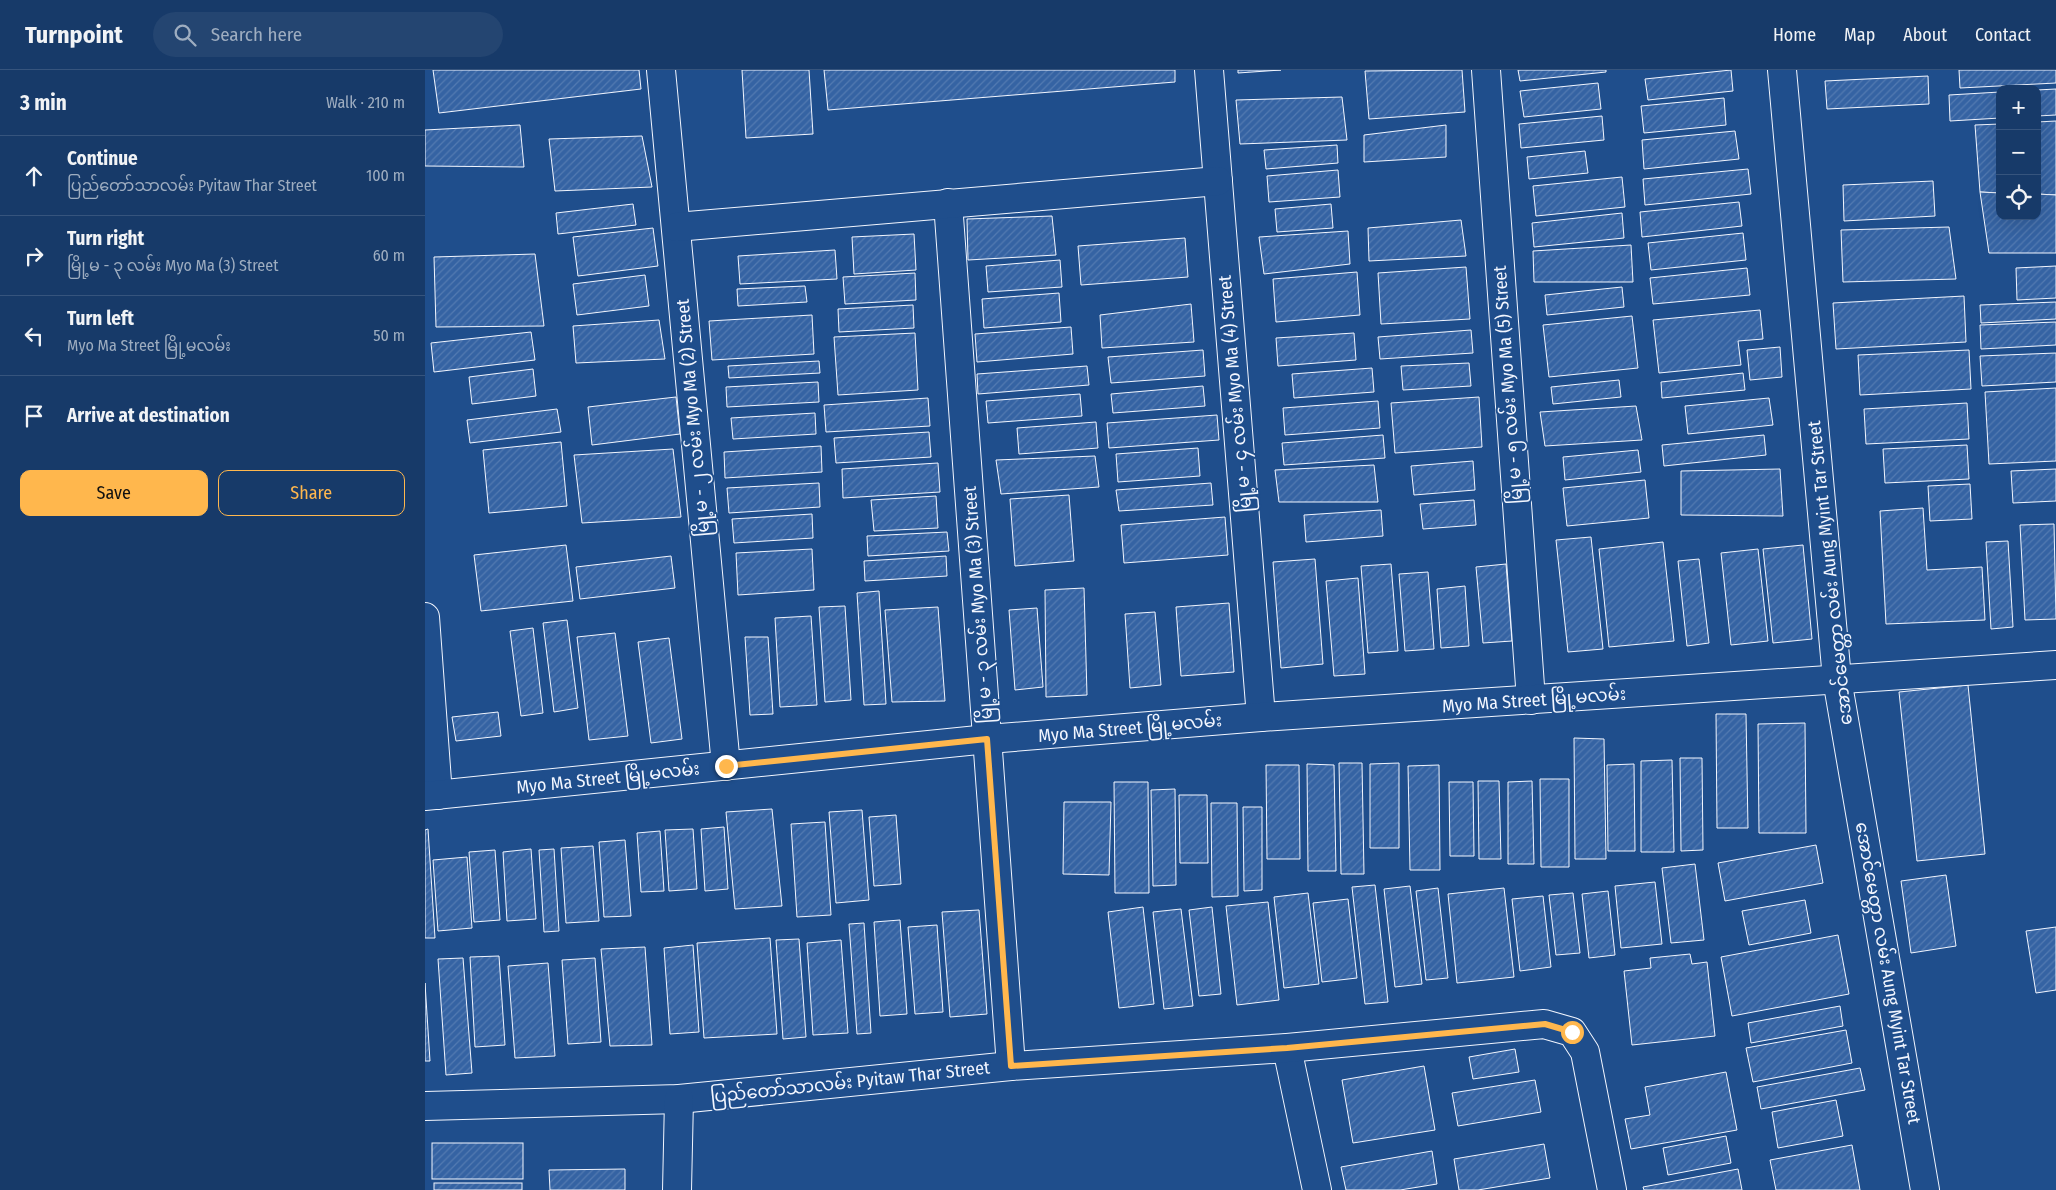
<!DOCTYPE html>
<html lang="en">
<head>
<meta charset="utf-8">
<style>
	:root { --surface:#173a69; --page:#244571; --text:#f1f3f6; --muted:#9eadc0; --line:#36547d; --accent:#ffb74d }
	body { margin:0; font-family:"Fira Sans Condensed","Noto Sans Myanmar",sans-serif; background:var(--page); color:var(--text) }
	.controls { position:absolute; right:15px; top:15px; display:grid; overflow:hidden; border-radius:10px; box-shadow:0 5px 20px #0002 }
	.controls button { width:45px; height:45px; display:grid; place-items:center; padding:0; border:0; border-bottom:1px solid var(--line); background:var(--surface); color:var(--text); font:25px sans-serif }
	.stop { position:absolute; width:15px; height:15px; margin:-11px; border:4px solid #ffb74d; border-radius:50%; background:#fff }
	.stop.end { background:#ffb74d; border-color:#fff; box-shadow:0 1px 5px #0008 }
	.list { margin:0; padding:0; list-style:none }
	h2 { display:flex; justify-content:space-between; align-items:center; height:65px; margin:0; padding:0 20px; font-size:21px }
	h2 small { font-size:16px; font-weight:400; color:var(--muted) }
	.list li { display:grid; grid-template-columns:32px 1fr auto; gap:15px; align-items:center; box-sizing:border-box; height:80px; padding:0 20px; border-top:1px solid var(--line) }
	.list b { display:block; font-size:19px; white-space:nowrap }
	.list p { margin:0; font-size:16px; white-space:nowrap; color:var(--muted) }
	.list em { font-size:16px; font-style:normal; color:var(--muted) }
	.actions { display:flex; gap:10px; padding:15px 20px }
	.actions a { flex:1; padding:11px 0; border:1px solid var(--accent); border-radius:10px; text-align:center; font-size:18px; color:var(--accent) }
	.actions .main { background:var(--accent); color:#111 }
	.icon { flex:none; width:28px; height:28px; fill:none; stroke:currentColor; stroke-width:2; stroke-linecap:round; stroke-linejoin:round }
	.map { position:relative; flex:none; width:1631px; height:1120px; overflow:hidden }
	header { display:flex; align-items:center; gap:30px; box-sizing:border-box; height:70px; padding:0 25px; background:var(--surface); border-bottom:1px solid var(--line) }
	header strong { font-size:24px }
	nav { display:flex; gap:28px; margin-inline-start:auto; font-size:18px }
	.search { width:350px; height:45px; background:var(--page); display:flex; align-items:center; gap:12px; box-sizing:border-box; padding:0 18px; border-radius:28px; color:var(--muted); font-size:19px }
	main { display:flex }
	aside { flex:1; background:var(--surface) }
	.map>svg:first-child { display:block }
	.building { fill:url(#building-hatch); stroke:#f2f6ff }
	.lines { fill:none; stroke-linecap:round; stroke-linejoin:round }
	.minor-casing { stroke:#f2f6ff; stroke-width:30 }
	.minor { stroke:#1f4e8c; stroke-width:28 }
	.route { stroke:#ffb74d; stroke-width:6 }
	.labels { text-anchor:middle; stroke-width:4; stroke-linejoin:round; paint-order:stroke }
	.street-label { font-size:18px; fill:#f2f6ff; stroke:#1f4e8c }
</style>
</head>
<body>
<header>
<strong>Turnpoint</strong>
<div class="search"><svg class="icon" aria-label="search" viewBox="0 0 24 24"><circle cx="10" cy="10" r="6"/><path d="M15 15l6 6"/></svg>Search here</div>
<nav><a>Home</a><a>Map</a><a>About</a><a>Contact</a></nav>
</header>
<main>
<aside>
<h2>3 min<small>Walk · 210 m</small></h2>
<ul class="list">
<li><svg class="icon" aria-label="ahead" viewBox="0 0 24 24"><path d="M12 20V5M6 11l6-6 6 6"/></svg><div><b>Continue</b><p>ပြည်တော်သာလမ်း Pyitaw Thar Street</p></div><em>100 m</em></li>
<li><svg class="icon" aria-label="right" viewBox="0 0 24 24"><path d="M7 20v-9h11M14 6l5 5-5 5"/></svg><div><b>Turn right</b><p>မြို့မ - ၃ လမ်း Myo Ma (3) Street</p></div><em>60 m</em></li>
<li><svg class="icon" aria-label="left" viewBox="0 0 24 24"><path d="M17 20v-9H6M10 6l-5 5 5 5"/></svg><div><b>Turn left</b><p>Myo Ma Street မြို့မလမ်း</p></div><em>50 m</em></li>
<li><svg class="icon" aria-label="arrive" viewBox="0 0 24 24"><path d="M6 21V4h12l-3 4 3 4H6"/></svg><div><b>Arrive at destination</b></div></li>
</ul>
<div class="actions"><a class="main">Save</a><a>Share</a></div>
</aside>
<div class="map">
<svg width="1631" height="1120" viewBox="0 0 1631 1120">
	<defs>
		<pattern id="building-hatch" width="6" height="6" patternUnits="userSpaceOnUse" patternTransform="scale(1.25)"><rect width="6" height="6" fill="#3563a3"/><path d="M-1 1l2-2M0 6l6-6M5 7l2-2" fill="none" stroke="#537ab1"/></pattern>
	</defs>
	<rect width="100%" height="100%" fill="#1f4e8c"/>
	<g class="building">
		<path d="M8,0H214L216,19L14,43Z"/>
		<path d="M317,0H384L388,64L321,68Z"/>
		<path d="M399,0H750V12L403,40Z"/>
		<path d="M813,0H856L813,3Z"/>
		<path d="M1037,0L1040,42L944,49L940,1Z"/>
		<path d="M1093,0H1181V2L1095,11Z"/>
		<path d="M1306,0L1308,21L1223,30L1220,9Z"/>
		<path d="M1534,0H1631V13L1535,18Z"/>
		<path d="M1503,6L1504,34L1402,39L1400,11Z"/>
		<path d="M1173,13L1176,39L1099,47L1095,21Z"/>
		<path d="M1631,19V45L1612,46V20Z"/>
		<path d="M1575,22V48L1525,51L1524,25Z"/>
		<path d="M917,27L922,70L815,74L811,30Z"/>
		<path d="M1299,28L1301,55L1219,63L1216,36Z"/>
		<path d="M1177,46L1179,70L1096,78L1094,54Z"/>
		<path d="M1631,51V125L1612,124V52Z"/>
		<path d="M1575,54V123L1555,122L1550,55Z"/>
		<path d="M95,55L99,97L0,96V60Z"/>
		<path d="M1021,55V87L939,92V65Z"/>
		<path d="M1310,61L1314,89L1219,99L1217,70Z"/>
		<path d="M217,66L227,117L130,121L124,69Z"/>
		<path d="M912,75L913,93L841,99L839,80Z"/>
		<path d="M1160,81L1163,103L1104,109L1102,87Z"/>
		<path d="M1323,99L1326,124L1220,135L1218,109Z"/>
		<path d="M913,100L915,127L844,132L842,106Z"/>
		<path d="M1197,107L1200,137L1111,146L1108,116Z"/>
		<path d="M1508,111L1510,146L1419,151L1418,115Z"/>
		<path d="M1555,122L1575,123V146H1612V124L1631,125V183H1564Z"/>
		<path d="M1314,132L1317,156L1217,167L1215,142Z"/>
		<path d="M208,134L211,155L133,164L131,143Z"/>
		<path d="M906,134L908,158L852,162L850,139Z"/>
		<path d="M1197,143L1199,168L1109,177L1107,153Z"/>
		<path d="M627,146L631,185L543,190L542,149Z"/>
		<path d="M1036,150L1041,186L944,191L943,158Z"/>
		<path d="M1524,157L1531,209L1418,212L1416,160Z"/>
		<path d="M228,158L233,196L153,206L148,167Z"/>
		<path d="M923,161L925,194L839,204L834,167Z"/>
		<path d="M1318,163L1321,190L1226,200L1223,173Z"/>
		<path d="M489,164L491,200L429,204L427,167Z"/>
		<path d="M760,168L763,207L656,215L653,176Z"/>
		<path d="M1206,175L1208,212H1109L1108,181Z"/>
		<path d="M410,180L412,209L315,214L313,186Z"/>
		<path d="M110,184L119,256L11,257L9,187Z"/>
		<path d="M635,190L637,217L563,222L561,196Z"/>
		<path d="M1631,196V228L1592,230L1591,198Z"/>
		<path d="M1041,197L1045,249L956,254L953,203Z"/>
		<path d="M1322,198L1325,225L1228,234L1225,208Z"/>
		<path d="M932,202L935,245L851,252L848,209Z"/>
		<path d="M490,203L491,230L420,234L418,207Z"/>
		<path d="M220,205L224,236L152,245L148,214Z"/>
		<path d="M380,216L382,232L313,236L312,219Z"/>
		<path d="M1197,217L1199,237L1122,245L1120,225Z"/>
		<path d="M634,223L636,252L559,258L557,229Z"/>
		<path d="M1539,226L1541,272L1411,279L1408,233Z"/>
		<path d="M1631,232V249L1556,253L1555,235Z"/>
		<path d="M766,234L769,272L677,278L675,245Z"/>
		<path d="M488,235L489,258L414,262L413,239Z"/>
		<path d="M1335,240L1338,269L1313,271L1316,295L1234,303L1228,250Z"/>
		<path d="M387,245L389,284L287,290L284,251Z"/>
		<path d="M1207,246L1213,298L1124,307L1118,255Z"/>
		<path d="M234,250L240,289L151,293L148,256Z"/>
		<path d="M1631,252V275L1556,279L1555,255Z"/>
		<path d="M646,257L648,284L552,292L550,264Z"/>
		<path d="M1046,260L1048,283L955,289L953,267Z"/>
		<path d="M106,262L110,290L9,302L6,273Z"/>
		<path d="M490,263L493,320L413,325L409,267Z"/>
		<path d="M929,263L931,290L853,296L851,268Z"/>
		<path d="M1355,277L1357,307L1325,310L1322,280Z"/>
		<path d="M778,280L780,306L686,313L683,287Z"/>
		<path d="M1544,280L1546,319L1435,325L1433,285Z"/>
		<path d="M1631,283V312L1557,316L1555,286Z"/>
		<path d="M394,291L395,303L304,308L303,296Z"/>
		<path d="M1044,293L1046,316L978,320L976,296Z"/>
		<path d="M662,296L664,315L553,324L552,304Z"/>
		<path d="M947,298L949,322L869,328L867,304Z"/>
		<path d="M108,299L111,326L47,334L44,307Z"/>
		<path d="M1318,303L1320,320L1237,328L1236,312Z"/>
		<path d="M1194,310L1196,327L1128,334L1126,317Z"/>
		<path d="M393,312L394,332L302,337L301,317Z"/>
		<path d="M778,316L780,336L688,343L686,324Z"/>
		<path d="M1631,318V391L1564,394L1560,322Z"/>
		<path d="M655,324L657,346L563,353L561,331Z"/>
		<path d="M251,327L255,364L167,375L163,337Z"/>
		<path d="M1054,327L1057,377L970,383L966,333Z"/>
		<path d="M503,328L505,356L401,362L399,335Z"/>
		<path d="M1344,328L1348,355L1263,364L1260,336Z"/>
		<path d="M953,331L955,358L860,365L858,338Z"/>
		<path d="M1542,333L1544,369L1441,374L1439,339Z"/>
		<path d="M1211,336L1217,370L1120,376L1115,342Z"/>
		<path d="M132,339L136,362L45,373L42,350Z"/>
		<path d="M390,343L391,364L308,369L306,348Z"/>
		<path d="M792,345L794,370L684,378L682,353Z"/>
		<path d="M671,352L673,378L594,384L592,358Z"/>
		<path d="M504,362L506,387L411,393L409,368Z"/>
		<path d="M958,365L960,388L859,395L857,373Z"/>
		<path d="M1339,365L1341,385L1239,396L1237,375Z"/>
		<path d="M136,372L142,436L64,443L58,380Z"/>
		<path d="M1542,375L1544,409L1460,413L1458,379Z"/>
		<path d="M396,376L397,402L300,408L299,382Z"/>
		<path d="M773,378L775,406L693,412L691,384Z"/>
		<path d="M248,379L256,447L157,453L149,385Z"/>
		<path d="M1213,380L1216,402L1140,410L1138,387Z"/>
		<path d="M670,386L674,417L576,424L571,390Z"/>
		<path d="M1048,391L1050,420L989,425L986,396Z"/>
		<path d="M513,393L515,422L418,428L417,399Z"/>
		<path d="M949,395L953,432H854L850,400Z"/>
		<path d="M1355,399L1358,446L1256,445V401Z"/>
		<path d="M1631,399V431L1588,433L1586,401Z"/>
		<path d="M1220,410L1224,448L1142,456L1138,418Z"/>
		<path d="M394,413L395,437L304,443L302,418Z"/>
		<path d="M786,413L788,435L694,441L691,420Z"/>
		<path d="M1545,414L1547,449L1505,451L1503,416Z"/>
		<path d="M644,425L649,491L590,496L585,429Z"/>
		<path d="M511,426L513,458L449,461L446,430Z"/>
		<path d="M1049,430L1051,455L998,459L995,434Z"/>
		<path d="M1498,438L1502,500L1557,497L1560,550L1461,554L1455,441Z"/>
		<path d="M956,440L958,466L881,472L879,445Z"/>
		<path d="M387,444L388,468L309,473L307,449Z"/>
		<path d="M800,447L803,485L699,493L696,455Z"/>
		<path d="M1629,454L1631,549L1600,550L1595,455Z"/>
		<path d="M522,462L524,481L443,486L442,466Z"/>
		<path d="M1166,467L1178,579L1143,582L1131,470Z"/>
		<path d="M1583,471L1588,557L1566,559L1561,472Z"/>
		<path d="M1238,472L1249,571L1184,577L1174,479Z"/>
		<path d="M141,475L148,531L56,541L49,485Z"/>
		<path d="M1378,475L1387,569L1348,573L1338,479Z"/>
		<path d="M387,479L389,520L313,525L311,483Z"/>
		<path d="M1333,479L1343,571L1306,575L1296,483Z"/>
		<path d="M246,486L250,518L155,529L151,497Z"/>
		<path d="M521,486L522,506L440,511L439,491Z"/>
		<path d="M890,489L898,594L856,598L848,492Z"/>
		<path d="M1274,489L1284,573L1262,576L1253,491Z"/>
		<path d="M966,494L973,581L943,583L936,496Z"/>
		<path d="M1081,494L1087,571L1058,573L1051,497Z"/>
		<path d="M1003,502L1009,579L980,581L974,504Z"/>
		<path d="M933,508L940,604L909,606L901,511Z"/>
		<path d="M1040,516L1044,576L1016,578L1012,519Z"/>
		<path d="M659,518L662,625L621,627L620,520Z"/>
		<path d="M454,521L461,634L439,635L432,523Z"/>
		<path d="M804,533L809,602L756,606L751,537Z"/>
		<path d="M420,536L426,630L400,632L394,537Z"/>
		<path d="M513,537L520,631L467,632L460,540Z"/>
		<path d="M612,538L618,617L590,620L584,540Z"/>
		<path d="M730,542L736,615L705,618L700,544Z"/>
		<path d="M386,546L392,635L355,637L350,548Z"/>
		<path d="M142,550L153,638L129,642L118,553Z"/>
		<path d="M108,558L118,643L96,646L85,561Z"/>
		<path d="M190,563L203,666L164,670L152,567Z"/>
		<path d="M320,567H343L348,644L325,645Z"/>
		<path d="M244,568L257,669L226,673L213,572Z"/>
		<path d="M1543,615L1560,784L1492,791L1474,622Z"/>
		<path d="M73,642L76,666L31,671L27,647Z"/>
		<path d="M1291,644H1321L1323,758H1292Z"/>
		<path d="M1380,653L1381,763H1334L1333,654Z"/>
		<path d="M1149,668L1179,669L1181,789H1150Z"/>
		<path d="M1255,688H1277L1278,780L1256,781Z"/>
		<path d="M1247,690L1249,782H1216V691Z"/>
		<path d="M914,693H937L939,804H916Z"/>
		<path d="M974,693V778H945V694Z"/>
		<path d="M882,694L909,695L911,801H883Z"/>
		<path d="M1209,694L1210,781H1183L1182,695Z"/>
		<path d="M841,695H874L875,789H842Z"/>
		<path d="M1014,695L1015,800H985L983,696Z"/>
		<path d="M1115,709H1144V797H1116Z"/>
		<path d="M1053,711H1074L1076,789H1054Z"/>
		<path d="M1107,711L1109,794H1083V712Z"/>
		<path d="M689,712H723L724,823H690Z"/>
		<path d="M1024,712H1048L1049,786H1025Z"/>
		<path d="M750,719L751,815L728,816L726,720Z"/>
		<path d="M754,725H782L783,793H755Z"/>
		<path d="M639,732H686L684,805L638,804Z"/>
		<path d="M786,733H812L813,826L787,827Z"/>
		<path d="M818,737H837V820L819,821Z"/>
		<path d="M347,739L357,836L310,839L301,742Z"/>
		<path d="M437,740L444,830L411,833L404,742Z"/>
		<path d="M471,745L476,814L449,816L444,747Z"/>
		<path d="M400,752L406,845L372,847L366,754Z"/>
		<path d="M299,757L303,819L280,821L276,759Z"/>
		<path d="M3,759L10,868H0V760Z"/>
		<path d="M268,759L272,819L244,821L240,760Z"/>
		<path d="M235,761L239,821L216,822L212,763Z"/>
		<path d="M200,770L206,846L179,847L174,772Z"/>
		<path d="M1391,775L1398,813L1300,831L1293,793Z"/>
		<path d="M168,776L174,851L141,853L136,778Z"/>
		<path d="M106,779L111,849L82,851L78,782Z"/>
		<path d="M129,779L134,861L119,862L114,780Z"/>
		<path d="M70,780L75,850L49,852L44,782Z"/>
		<path d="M42,787L47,858L13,861L8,790Z"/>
		<path d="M1270,794L1279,870L1246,873L1237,798Z"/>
		<path d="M1521,805L1531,876L1486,883L1476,811Z"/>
		<path d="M1230,812L1237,874L1196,878L1190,816Z"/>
		<path d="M950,815L963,932L940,934L927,817Z"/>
		<path d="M985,816L997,914L970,917L959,819Z"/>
		<path d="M1013,818L1023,908L1001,910L991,821Z"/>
		<path d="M1079,818L1089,907L1032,913L1023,824Z"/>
		<path d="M1183,821L1190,885L1164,888L1157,824Z"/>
		<path d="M883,823L894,914L859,918L849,827Z"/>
		<path d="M1148,823L1155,883L1131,885L1124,825Z"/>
		<path d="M1118,826L1126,897L1095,901L1087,829Z"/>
		<path d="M923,829L932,908L897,912L888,833Z"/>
		<path d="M1380,830L1386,863L1324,875L1317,841Z"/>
		<path d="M843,832L854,930L812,935L801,836Z"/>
		<path d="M718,837L729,934L694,938L683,842Z"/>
		<path d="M787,837L796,924L774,926L764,840Z"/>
		<path d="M756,839L768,936L739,939L728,842Z"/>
		<path d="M554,840L562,944L525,947L517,842Z"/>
		<path d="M475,850L482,944L455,946L449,852Z"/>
		<path d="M439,853L446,963L432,964L424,854Z"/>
		<path d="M512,855L518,942L490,944L483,857Z"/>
		<path d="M1631,857V920L1611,923L1601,861Z"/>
		<path d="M1413,865L1424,924L1307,946L1296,887Z"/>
		<path d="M345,868L352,964L279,968L272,873Z"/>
		<path d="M374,869L381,967L358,969L351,870Z"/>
		<path d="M416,870L423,963L388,965L382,873Z"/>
		<path d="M268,875L274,962L245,964L239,878Z"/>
		<path d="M220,877L227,975L185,976L176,879Z"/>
		<path d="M1265,884L1267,894L1282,892L1290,966L1207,975L1199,901L1226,898L1225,888Z"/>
		<path d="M74,886L80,975L50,977L45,887Z"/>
		<path d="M38,888L47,1003L21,1005L13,889Z"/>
		<path d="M170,888L176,972L143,974L137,890Z"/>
		<path d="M123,893L130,986L90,988L83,896Z"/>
		<path d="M0,913L5,991H0Z"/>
		<path d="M1415,936L1418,956L1326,973L1323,953Z"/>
		<path d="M1421,960L1427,993L1328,1012L1321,978Z"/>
		<path d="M1090,979L1094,1002L1048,1009L1044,987Z"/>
		<path d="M999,996L1010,1060L928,1073L917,1010Z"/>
		<path d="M1435,998L1440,1020L1336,1039L1332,1017Z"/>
		<path d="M1301,1002L1312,1060L1206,1079L1200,1049L1225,1045L1220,1017Z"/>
		<path d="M1110,1010L1116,1042L1033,1056L1027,1023Z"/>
		<path d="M1411,1030L1418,1066L1353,1078L1347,1042Z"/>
		<path d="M1301,1066L1306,1093L1243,1105L1238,1078Z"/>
		<rect x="7" y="1073" width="91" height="36"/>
		<path d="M1119,1074L1125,1108L1053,1120H1034L1029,1089Z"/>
		<path d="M1427,1075L1435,1120H1351L1345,1090Z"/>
		<path d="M1007,1081L1012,1114L975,1120H921L916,1097Z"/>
		<path d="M200,1099V1120H125L124,1100Z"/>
		<path d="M1313,1099L1317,1120H1219L1218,1117Z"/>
		<rect x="9" y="1113" width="88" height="7"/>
	</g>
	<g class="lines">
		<g class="minor-casing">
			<g id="minor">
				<path d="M236,0L301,696"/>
				<path d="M784,0L836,647"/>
				<path d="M1061,0L1106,630"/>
				<path d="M1357,0L1412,609L1500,1120"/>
				<path d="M523,133L586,996"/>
				<path d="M251,157L793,111"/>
				<path d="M0,547L13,725"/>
				<path d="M0,726L563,669L836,647L1631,595"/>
				<path d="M862,978L892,1120"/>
				<path d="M0,1036L254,1029L586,996L862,978L1119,954L1147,962L1160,982L1187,1120"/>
				<path d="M252,1120L254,1029"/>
			</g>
		</g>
		<use href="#minor" class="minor"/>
	</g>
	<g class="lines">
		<path class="route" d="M301,696L562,669L586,996L862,978L1120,954L1147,962"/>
	</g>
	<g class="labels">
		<g class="street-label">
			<text transform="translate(1083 315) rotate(-94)" y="6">မြို့မ - ၅ လမ်း Myo Ma (5) Street</text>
			<text transform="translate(810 324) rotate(-95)" y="6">မြို့မ - ၄ လမ်း Myo Ma (4) Street</text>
			<text transform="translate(268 348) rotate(-95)" y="6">မြို့မ - ၂ လမ်း Myo Ma (2) Street</text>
			<text transform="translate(1405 503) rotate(-96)" y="6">အောင်မေတ္တာ လမ်း Aung Myint Tar Street</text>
			<text transform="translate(553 535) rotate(-94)" y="6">မြို့မ - ၃ လမ်း Myo Ma (3) Street</text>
			<text transform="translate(1109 630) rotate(-4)" y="6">Myo Ma Street မြို့မလမ်း</text>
			<text transform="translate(705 658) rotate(-5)" y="6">Myo Ma Street မြို့မလမ်း</text>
			<text transform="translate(183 708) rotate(-6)" y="6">Myo Ma Street မြို့မလမ်း</text>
			<text transform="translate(1463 903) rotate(80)" y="6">အောင်မေတ္တာ လမ်း Aung Myint Tar Street</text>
			<text transform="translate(425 1012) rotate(-6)" y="6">ပြည်တော်သာလမ်း Pyitaw Thar Street</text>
		</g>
	</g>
</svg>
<div class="controls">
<button>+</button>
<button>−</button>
<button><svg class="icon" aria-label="locate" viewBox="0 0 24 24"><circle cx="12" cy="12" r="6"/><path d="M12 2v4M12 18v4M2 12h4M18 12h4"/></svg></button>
</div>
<div class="stop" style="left:1147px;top:962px"></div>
<div class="stop end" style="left:301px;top:696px"></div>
</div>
</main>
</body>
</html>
